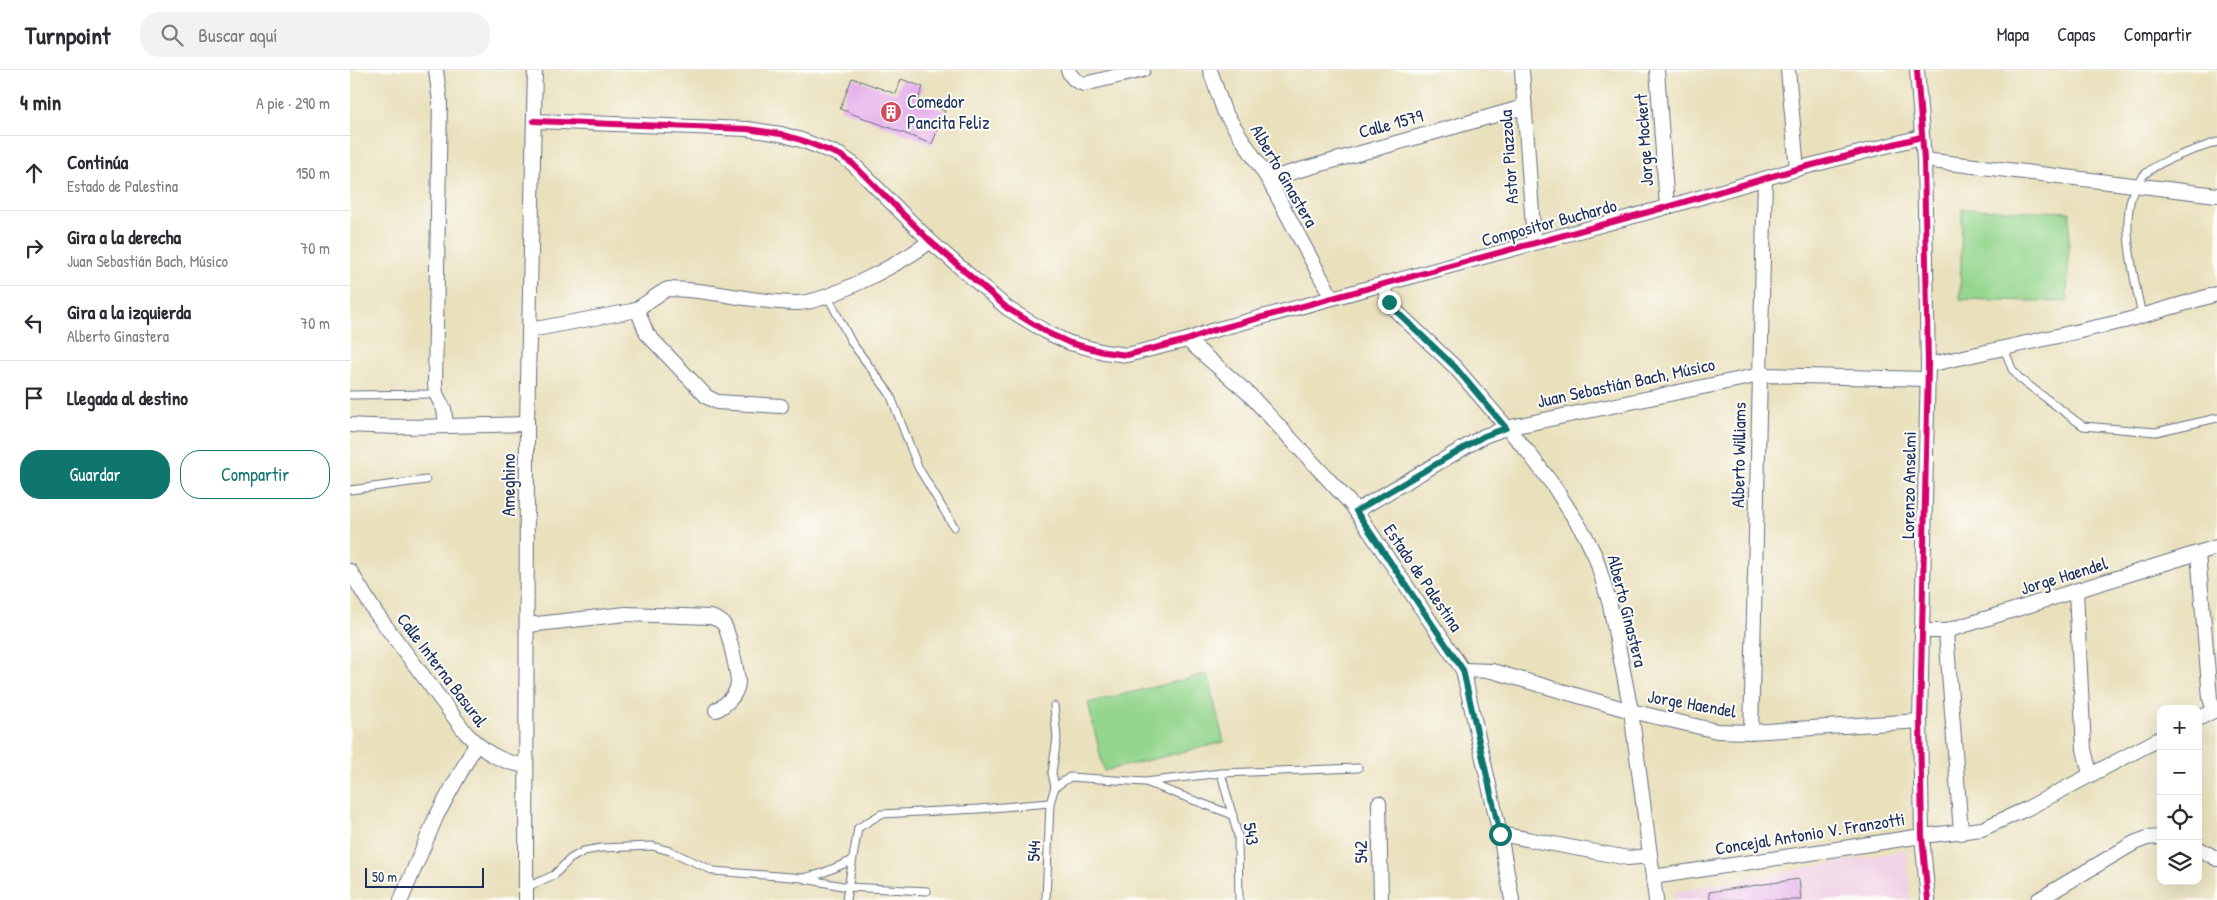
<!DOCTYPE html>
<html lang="es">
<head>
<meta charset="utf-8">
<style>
	:root { --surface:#fff; --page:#f2f2f3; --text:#2b2b33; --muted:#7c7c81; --line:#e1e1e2; --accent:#0f766e }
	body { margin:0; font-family:"Patrick Hand",sans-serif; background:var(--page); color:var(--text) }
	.controls { position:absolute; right:15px; bottom:15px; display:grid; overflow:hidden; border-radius:10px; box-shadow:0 5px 20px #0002 }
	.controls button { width:45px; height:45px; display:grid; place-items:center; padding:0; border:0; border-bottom:1px solid var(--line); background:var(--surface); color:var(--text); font:25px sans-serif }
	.scale { position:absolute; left:15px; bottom:12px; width:119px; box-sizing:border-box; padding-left:5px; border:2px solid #1b2f5e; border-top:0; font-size:14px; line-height:18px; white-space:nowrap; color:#1b2f5e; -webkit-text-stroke:4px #fdfcf7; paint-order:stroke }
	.stop { position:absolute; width:15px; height:15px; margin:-11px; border:4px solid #0f766e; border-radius:50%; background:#fff }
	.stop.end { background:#0f766e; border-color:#fff; box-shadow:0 1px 5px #0008 }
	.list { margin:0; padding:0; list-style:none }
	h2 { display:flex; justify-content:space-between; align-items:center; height:65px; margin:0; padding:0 20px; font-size:21px }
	h2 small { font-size:16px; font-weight:400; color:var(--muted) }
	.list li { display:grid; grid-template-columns:32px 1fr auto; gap:15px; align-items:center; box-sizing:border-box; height:75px; padding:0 20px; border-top:1px solid var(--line) }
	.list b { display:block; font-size:19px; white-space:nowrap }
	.list p { margin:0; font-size:16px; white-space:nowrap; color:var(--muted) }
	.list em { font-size:16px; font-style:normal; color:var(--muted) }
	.actions { display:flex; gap:10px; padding:15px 20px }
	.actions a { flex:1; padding:11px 0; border:1px solid var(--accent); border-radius:20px; text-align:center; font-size:18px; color:var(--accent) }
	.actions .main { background:var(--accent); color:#fff }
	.icon { flex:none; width:28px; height:28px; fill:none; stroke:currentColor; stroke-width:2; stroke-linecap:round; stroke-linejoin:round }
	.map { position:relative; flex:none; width:1867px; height:830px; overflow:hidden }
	header { display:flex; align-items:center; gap:30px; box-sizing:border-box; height:70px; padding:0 25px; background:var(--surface); border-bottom:1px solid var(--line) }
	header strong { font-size:24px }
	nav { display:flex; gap:28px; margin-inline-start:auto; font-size:18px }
	.search { width:350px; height:45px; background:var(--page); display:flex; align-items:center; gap:12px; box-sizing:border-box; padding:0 18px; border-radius:20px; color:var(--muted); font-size:19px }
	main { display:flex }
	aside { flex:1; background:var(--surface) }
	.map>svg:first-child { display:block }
	.built { fill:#f0d0e5 }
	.green { fill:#94d68d; stroke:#588276 }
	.building { fill:#e4acea }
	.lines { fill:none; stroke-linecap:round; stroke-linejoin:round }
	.service-casing { stroke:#636d7f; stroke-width:9 }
	.minor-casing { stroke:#636d7f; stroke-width:16 }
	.service { stroke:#fff; stroke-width:7 }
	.minor { stroke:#fff; stroke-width:14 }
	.cycleway-casing { stroke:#fdfcf7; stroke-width:9 }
	.cycleway { stroke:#d6006c; stroke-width:6 }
	.route { stroke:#0f766e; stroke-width:6 }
	.labels { text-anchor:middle; stroke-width:4; stroke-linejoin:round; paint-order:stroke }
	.poi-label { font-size:18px; fill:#1b2f5e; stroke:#fdfcf7; text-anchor:start }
	.street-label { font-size:18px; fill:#1b2f5e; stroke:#fdfcf7 }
</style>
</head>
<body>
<header>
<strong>Turnpoint</strong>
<div class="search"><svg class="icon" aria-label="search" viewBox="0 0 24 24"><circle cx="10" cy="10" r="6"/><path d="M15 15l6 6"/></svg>Buscar aquí</div>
<nav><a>Mapa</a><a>Capas</a><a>Compartir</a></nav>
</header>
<main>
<aside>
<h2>4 min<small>A pie · 290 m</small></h2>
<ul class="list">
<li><svg class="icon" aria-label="ahead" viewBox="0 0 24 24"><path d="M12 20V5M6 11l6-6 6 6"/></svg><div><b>Continúa</b><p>Estado de Palestina</p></div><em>150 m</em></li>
<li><svg class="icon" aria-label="right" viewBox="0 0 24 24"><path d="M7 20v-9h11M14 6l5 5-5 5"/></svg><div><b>Gira a la derecha</b><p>Juan Sebastián Bach, Músico</p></div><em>70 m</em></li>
<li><svg class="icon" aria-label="left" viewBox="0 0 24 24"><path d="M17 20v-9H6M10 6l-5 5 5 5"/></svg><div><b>Gira a la izquierda</b><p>Alberto Ginastera</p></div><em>70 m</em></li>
<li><svg class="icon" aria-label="arrive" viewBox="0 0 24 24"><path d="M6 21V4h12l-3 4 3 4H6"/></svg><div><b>Llegada al destino</b></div></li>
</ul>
<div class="actions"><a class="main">Guardar</a><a>Compartir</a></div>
</aside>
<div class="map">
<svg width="1867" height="830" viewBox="0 0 1867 830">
	<rect width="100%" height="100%" fill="#fdfcf7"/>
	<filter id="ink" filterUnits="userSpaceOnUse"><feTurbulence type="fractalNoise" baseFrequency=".02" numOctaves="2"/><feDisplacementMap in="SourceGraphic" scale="10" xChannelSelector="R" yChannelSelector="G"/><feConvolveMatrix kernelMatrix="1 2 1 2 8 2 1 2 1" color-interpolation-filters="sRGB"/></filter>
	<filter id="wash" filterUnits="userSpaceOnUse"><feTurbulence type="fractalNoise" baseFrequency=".0096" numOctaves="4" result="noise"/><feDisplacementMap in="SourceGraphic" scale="20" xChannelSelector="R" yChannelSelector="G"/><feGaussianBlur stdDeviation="1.12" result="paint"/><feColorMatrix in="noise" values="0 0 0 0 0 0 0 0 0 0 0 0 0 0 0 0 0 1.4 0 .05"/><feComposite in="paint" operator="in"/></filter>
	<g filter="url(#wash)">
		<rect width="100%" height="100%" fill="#e9e0bc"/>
		<path class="built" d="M1556,780L1561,830H1323L1327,821Z"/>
		<g class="green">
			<path d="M1612,139L1720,142L1717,232L1610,229Z"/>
			<path d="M857,604L874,672L754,701L738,633Z"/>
		</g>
		<g id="blocks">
			<g class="building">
				<path d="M502,8L546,24L551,9L573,17L568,30L595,41L582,74L490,39Z"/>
				<path d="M1449,809L1451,830H1360L1359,822Z"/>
			</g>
		</g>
	</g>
	<g filter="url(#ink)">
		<use href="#blocks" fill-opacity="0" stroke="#636d7f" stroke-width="1"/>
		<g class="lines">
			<g class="service-casing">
				<g id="service">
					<path d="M478,227L502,273L540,324L568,397L604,457"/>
					<path d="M1792,246C1785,209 1763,135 1794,105C1810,89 1846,80 1867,72"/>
					<path d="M1654,278L1662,299L1670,309L1733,356L1806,362L1867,348"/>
					<path d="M0,325L86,324"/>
					<path d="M0,420L76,410"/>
					<path d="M704,636L707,668L702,703L705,717"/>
					<path d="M871,703L888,766L889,830"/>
					<path d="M798,713L883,745"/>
					<path d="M455,809L498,817L577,821"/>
					<path d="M177,817L204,805L220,789L234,781L251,778L302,776L320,781L364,801L453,808L470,804L501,791"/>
					<path d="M496,830L508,758L531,744L629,739L700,733"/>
					<path d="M696,830L700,733L705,717L720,707L795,712L871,703L1008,698"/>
				</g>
			</g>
			<g class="minor-casing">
				<g id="minor">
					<path d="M86,0L90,32L85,314L86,324L94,339L96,355"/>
					<path d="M718,0C721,8 726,12 734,14L793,0"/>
					<path d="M860,0L874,41L918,109L982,228"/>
					<path d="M1172,0L1184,172"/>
					<path d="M1307,0L1317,137"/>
					<path d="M1438,0L1447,99"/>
					<path d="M1567,0L1574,90L1578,295L1570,651L1572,766L1578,830"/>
					<path d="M184,51L397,59L431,64L451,70L490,85L503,94L580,171L657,238L698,263L720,273L754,282L777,285L837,270L861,261L1317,137L1447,99L1571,67"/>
					<path d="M1574,90L1867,125"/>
					<path d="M918,109L1174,37"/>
					<path d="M1033,214L1039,232L1045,240L1105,297L1178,382L1203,415L1235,465L1246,488L1260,535L1281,641L1306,830"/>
					<path d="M287,239L297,264L357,327L367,332L431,336"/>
					<path d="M180,260L282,241C296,235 305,225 318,219C362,219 404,233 447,233C477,233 557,190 580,171"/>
					<path d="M837,270L899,324L1002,435L1113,600L1150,764L1162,830"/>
					<path d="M1578,295L1774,251L1867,224"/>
					<path d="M0,355C59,359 118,355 177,354"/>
					<path d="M1006,441L1134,366L1156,358L1410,305L1577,309"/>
					<path d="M1848,483L1860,628L1864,641"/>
					<path d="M0,501L25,542L116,663C134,682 150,692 176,696"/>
					<path d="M1726,522L1734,679L1740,704"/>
					<path d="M178,555L276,544L361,547C366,549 371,550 374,555C379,562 388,605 388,613C387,625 376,635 366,640"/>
					<path d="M1571,561H1596L1867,477"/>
					<path d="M1596,561L1611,763"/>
					<path d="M1113,600L1142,601L1281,641L1367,661L1401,662L1570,651"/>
					<path d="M1848,649L1867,639"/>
					<path d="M1401,662L1415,109"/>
					<path d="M1029,733L1031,830"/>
					<path d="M1150,764L1278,788L1300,786"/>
					<path d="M1848,778L1867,789"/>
					<path d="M1303,807L1572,766L1632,759L1676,739L1811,668"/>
					<path d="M51,830L86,747L126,674"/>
					<path d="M176,830L177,354L185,0"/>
					<path d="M1688,830L1784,773L1797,768L1811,767"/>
				</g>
			</g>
			<use href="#service" class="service"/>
			<use href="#minor" class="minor"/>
			<g class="cycleway-casing">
				<g id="cycleway">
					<path d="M1567,0L1574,90L1578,295L1570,651L1572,766L1578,830"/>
					<path d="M184,51L397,59L431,64L451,70L490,85L503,94L580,171L657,238L698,263L720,273L754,282L777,285L837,270L861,261L1317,137L1447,99L1571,67"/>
				</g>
			</g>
			<use href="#cycleway" class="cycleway"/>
		</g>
	</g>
	<g class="lines" filter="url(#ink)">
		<path class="route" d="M1039,232L1045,240L1105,297L1156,358L1134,366L1006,441L1113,600L1150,764"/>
	</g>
	<defs>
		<g id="building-disc" transform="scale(1.125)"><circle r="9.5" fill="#d1495b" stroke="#fdfcf7"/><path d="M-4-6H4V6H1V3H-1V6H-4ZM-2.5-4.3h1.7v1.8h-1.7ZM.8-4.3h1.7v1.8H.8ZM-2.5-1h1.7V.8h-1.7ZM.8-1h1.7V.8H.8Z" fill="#fff"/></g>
	</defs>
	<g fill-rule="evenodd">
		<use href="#building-disc" x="541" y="42"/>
	</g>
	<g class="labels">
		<g class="poi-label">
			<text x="557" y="38">Comedor<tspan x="557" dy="21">Pancita Feliz</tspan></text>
		</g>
		<g class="street-label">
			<text transform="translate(1041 54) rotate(-15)" y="6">Calle 1579</text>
			<text transform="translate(1294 70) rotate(-94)" y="6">Jorge Mockert</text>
			<text transform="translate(1159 87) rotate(-94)" y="6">Astor Piazzola</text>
			<text transform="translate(934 106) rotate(60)" y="6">Alberto Ginastera</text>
			<text transform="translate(1199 153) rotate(-15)" y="6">Compositor Buchardo</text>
			<text transform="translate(1276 313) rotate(-12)" y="6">Juan Sebastián Bach, Músico</text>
			<text transform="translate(1389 385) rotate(-89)" y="6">Alberto Williams</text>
			<text transform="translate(159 415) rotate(-90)" y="6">Ameghino</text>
			<text transform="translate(1559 415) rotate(-89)" y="6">Lorenzo Anselmi</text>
			<text transform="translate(1714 506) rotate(-17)" y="6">Jorge Haendel</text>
			<text transform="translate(1073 508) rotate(56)" y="6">Estado de Palestina</text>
			<text transform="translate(1277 541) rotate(76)" y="6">Alberto Ginastera</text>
			<text transform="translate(92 600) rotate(53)" y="6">Calle Interna Basural</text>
			<text transform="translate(1342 634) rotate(10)" y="6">Jorge Haendel</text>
			<text transform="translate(901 764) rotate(81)" y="6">543</text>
			<text transform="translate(1460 764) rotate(-9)" y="6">Concejal Antonio V. Franzotti</text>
			<text transform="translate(684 781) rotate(-88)" y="6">544</text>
			<text transform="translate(1011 782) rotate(-91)" y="6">542</text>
		</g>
	</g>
</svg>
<div class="controls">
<button>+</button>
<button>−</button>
<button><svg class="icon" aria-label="locate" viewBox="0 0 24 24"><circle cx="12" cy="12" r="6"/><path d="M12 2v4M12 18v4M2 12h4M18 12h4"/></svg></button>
<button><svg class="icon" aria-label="layers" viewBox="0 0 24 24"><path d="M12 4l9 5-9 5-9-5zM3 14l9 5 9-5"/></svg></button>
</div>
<div class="scale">50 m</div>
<div class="stop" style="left:1150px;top:764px"></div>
<div class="stop end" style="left:1039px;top:232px"></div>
</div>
</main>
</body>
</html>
